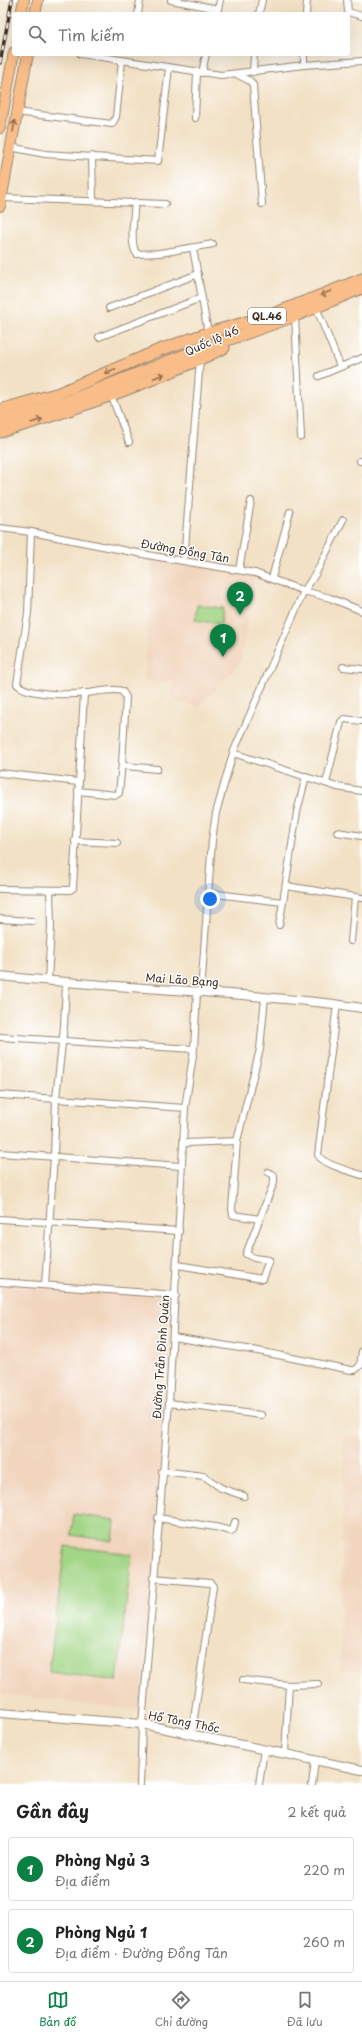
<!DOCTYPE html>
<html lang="vi">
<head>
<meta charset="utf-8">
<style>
	:root { --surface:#fff; --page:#f2f2f2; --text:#222; --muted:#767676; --line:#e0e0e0; --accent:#0b8043 }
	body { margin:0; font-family:"Playpen Sans",sans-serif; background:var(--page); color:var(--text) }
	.you { position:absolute; left:210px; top:899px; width:14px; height:14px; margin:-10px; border:3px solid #fff; border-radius:50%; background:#1a73e8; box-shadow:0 0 0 6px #1a73e833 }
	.badge { display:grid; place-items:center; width:26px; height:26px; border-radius:50%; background:var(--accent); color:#fff; font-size:13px; font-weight:700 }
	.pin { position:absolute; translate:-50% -33px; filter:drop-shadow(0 1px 2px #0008) }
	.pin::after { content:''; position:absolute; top:21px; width:14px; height:12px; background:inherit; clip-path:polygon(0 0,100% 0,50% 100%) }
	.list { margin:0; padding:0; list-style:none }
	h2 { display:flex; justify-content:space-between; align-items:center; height:52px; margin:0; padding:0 16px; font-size:17px }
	h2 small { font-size:13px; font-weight:400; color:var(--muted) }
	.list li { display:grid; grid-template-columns:26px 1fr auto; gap:12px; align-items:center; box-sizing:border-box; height:64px; margin:0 8px 8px; padding:0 8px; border:1px solid var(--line); border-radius:4px }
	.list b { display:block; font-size:15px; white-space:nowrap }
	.list p { margin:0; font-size:13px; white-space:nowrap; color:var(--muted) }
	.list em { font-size:13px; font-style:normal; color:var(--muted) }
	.icon { flex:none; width:22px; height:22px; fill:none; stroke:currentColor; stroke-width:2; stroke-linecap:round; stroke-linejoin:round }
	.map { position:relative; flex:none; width:362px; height:1785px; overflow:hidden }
	.search { position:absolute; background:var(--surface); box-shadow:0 4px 16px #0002; left:12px; right:12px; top:12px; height:44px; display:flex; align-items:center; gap:10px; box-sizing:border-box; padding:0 14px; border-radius:4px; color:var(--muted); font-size:15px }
	.sheet { height:196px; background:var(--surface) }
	nav { display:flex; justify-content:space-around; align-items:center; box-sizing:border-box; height:56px; border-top:1px solid var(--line); background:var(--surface); font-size:11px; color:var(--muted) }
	nav a { display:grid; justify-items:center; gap:2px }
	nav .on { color:var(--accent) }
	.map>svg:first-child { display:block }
	.built { fill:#f1d5bd }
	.pitch { fill:#a2d585; stroke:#6e8052 }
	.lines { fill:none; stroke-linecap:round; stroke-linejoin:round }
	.minor-casing { stroke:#968672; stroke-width:8 }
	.tertiary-casing { stroke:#968672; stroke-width:10 }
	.primary-casing { stroke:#968672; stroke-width:12 }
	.trunk-casing { stroke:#968672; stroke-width:13 }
	.minor { stroke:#fff; stroke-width:6 }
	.tertiary { stroke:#fff; stroke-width:8 }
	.primary { stroke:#f8bd89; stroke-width:10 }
	.trunk { stroke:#f8bd89; stroke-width:11 }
	.rail-casing { stroke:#3b2a1e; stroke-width:3.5 }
	.rail { stroke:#fff; stroke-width:2; stroke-dasharray:6; stroke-linecap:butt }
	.oneway { stroke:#906c4e }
	.labels { text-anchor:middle; stroke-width:3; stroke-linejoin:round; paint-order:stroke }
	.shield { fill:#fff; stroke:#766a62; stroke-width:1 }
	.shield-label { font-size:10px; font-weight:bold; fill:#3b2a1e }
	.street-label { font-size:11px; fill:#3b2a1e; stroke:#fff }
</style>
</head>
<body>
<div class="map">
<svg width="362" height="1785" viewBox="0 0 362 1785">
	<rect width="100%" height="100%" fill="#fff"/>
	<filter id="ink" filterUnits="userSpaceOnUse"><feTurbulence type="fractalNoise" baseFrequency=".025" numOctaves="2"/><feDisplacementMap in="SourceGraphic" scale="8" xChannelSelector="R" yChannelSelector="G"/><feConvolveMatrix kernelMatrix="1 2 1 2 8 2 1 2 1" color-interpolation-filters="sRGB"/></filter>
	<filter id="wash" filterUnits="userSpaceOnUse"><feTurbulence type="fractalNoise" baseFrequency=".012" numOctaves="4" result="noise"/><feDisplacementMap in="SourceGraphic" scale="16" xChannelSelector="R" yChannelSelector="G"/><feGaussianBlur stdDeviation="0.9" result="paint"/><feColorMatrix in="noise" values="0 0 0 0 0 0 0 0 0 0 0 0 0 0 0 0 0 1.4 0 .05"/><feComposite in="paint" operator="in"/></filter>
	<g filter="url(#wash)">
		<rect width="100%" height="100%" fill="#f2e1c5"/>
		<g class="built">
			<path d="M153,556L255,573L241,662L199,706L171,702L173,683L144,680Z"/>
			<path d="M0,1284L169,1295L160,1471L140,1710L0,1694Z"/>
			<path d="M344,1436L362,1437V1671H340Z"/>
		</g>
		<g class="pitch">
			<path d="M197,605L223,608L221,624L195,620Z"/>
			<path d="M74,1514L115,1520L113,1541L71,1535Z"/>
			<path d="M65,1546L132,1554L117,1681L49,1672Z"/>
		</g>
	</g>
	<g filter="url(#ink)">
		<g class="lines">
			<g class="minor-casing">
				<g id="minor">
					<path d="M171,0L218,9"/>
					<path d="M347,0L348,12L362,16"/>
					<path d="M138,14L140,0"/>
					<path d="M217,14L220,0"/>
					<path d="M259,14L262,0"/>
					<path d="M306,14L307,0"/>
					<path d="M81,54L221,75L304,65L362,61"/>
					<path d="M304,65V54"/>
					<path d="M253,72L254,54"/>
					<path d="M202,73L206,54"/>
					<path d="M238,75L250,81L253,85L262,204"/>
					<path d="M16,112L112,124L116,117L122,61"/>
					<path d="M195,118L197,72"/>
					<path d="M10,147L45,154L158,161L169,68"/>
					<path d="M92,156L93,201"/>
					<path d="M2,198L165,204"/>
					<path d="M135,202C134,214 129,246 137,254L160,253L213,244"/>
					<path d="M193,248L208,333"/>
					<path d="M316,307L340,366"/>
					<path d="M109,308L198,274"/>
					<path d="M295,316L301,437"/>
					<path d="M99,337L201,298"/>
					<path d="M319,376L362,358"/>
					<path d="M111,395L129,442"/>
					<path d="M360,461H362"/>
					<path d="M0,528L31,532L153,556L255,573L304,591L330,598L362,611"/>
					<path d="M31,532L28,613L17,684C28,696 71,695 87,693C98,692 112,688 122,691L126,697L122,764L126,766L157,769"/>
					<path d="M184,561L200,359"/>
					<path d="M239,570L251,501"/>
					<path d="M272,578L290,512"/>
					<path d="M343,667L362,669"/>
					<path d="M233,753L337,787L362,791"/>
					<path d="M0,773L78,782"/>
					<path d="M326,783L341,722L344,719L362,721"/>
					<path d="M78,791L116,795L119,793L122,763"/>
					<path d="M337,832L362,836"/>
					<path d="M75,841L117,843"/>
					<path d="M286,886L362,898"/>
					<path d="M0,889L70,890L73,888L84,693"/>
					<path d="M208,893L283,902L297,812L306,776"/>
					<path d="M0,919L32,921"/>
					<path d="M279,925L283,902"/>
					<path d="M351,941L355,897"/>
					<path d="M48,981L51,926L50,890"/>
					<path d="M201,992L212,840L216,813L233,753L304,591L316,573L343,520"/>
					<path d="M337,1004L318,1155C322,1164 352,1172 362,1175"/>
					<path d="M0,1037L194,1049"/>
					<path d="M0,1095L185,1108"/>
					<path d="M184,1143L237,1141"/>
					<path d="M0,1153L181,1166"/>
					<path d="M0,1219L179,1231"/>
					<path d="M260,1219L233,1215L232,1209L237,1141L260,1049L265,997"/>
					<path d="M178,1265L262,1279L269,1260L254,1258L246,1254L274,1182V1175L268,1172"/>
					<path d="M0,1282L176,1295"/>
					<path d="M45,1285L54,1157L56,1098L64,1026L66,983"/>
					<path d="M173,1337L258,1351L351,1370H355L360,1366L362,1351"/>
					<path d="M169,1403L261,1415"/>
					<path d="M162,1471L204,1476L221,1488L244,1496"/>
					<path d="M158,1518L215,1527L231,1531L233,1530L235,1522"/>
					<path d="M153,1578L210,1583L213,1586L192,1733"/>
					<path d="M243,1680L289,1685L318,1684"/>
					<path d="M285,1753L289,1685"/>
					<path d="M140,1785L142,1724L169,1403L185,1108L194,1049L197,992"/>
					<path d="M259,1785L264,1749"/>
					<path d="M312,1785L315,1760"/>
				</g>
			</g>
			<g class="tertiary-casing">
				<g id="tertiary">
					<path d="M0,976C84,985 169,989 254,996C290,1000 326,1002 362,1008"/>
					<path d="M0,1713L142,1724L362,1770"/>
				</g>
			</g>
			<g class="primary-casing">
				<g id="primary">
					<path d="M21,14L24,0"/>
					<path d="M35,14L38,0"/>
					<path d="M0,128L14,52"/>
					<path d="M0,206L28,54"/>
				</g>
			</g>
			<g class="trunk-casing">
				<g id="trunk">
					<path d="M258,320L362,279"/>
					<path d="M0,410L59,393L157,351L208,333L265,317"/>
					<path d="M0,421L63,403L174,359L295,316L362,288"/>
					<path d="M0,432C77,409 152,382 224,348"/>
				</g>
			</g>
			<use href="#minor" class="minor"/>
			<use href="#tertiary" class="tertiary"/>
			<use href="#primary" class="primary"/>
			<use href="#trunk" class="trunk"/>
			<g class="rail-casing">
				<path id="rail" d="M0,63L12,0"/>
			</g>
			<use href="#rail" class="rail"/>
		</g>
		<defs><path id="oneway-shaft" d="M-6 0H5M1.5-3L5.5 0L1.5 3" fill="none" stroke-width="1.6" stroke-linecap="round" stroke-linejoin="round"/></defs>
		<g class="oneway">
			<use href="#oneway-shaft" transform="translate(14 126) rotate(-80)"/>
			<use href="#oneway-shaft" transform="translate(326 293) rotate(158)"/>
			<use href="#oneway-shaft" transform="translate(110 371) rotate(157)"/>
			<use href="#oneway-shaft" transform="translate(159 376) rotate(-21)"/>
			<use href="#oneway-shaft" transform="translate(37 421) rotate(-17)"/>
		</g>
	</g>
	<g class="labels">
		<rect class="shield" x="248" y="308" width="38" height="16" rx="3"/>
		<g class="shield-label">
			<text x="267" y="320">QL.46</text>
		</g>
		<g class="street-label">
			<text transform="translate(212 341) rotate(-24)" y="4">Quốc lộ 46</text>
			<text transform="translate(185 551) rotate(10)" y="4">Đường Đồng Tân</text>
			<text transform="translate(182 980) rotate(4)" y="4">Mai Lão Bạng</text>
			<text transform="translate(161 1357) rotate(-86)" y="4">Đường Trần Đình Quán</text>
			<text transform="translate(184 1722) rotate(11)" y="4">Hồ Tông Thốc</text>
		</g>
	</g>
</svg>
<div class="you"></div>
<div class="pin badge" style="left:223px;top:657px">1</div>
<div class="pin badge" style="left:240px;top:615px">2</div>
<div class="search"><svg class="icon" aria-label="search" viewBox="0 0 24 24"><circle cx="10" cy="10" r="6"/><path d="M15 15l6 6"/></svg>Tìm kiếm</div>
</div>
<section class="sheet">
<h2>Gần đây<small>2 kết quả</small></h2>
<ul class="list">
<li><span class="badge">1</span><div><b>Phòng Ngủ 3</b><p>Địa điểm</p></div><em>220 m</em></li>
<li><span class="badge">2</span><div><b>Phòng Ngủ 1</b><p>Địa điểm · Đường Đồng Tân</p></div><em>260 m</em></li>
</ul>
</section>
<nav>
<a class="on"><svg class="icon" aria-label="map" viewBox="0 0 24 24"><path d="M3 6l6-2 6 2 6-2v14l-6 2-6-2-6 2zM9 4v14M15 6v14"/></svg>Bản đồ</a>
<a><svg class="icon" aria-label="directions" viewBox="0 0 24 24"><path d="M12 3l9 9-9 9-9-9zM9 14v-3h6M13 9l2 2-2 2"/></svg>Chỉ đường</a>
<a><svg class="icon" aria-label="saved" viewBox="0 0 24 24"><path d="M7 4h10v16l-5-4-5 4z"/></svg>Đã lưu</a>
</nav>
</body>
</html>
